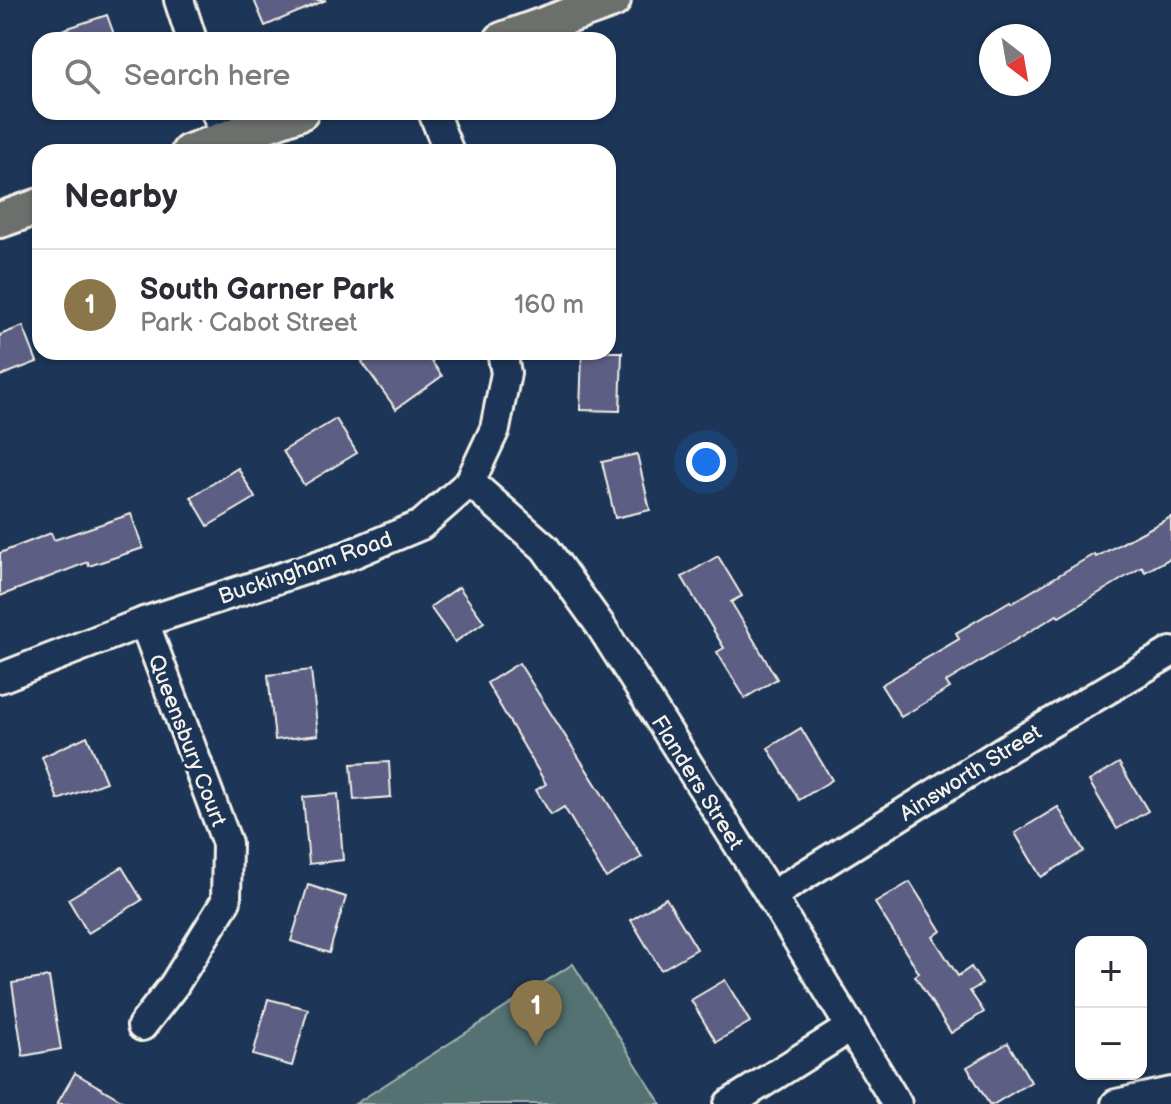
<!DOCTYPE html>
<html lang="en">
<head>
<meta charset="utf-8">
<style>
	:root { --surface:#fff; --page:#f2f2f3; --text:#2b2b33; --muted:#7c7c81; --line:#e1e1e2; --accent:#8a764a }
	body { margin:0; font-family:"Balsamiq Sans",sans-serif; background:var(--page); color:var(--text) }
	.controls { position:absolute; right:24px; bottom:24px; display:grid; overflow:hidden; border-radius:16px; box-shadow:0 2px 6px #0004 }
	.controls button { width:72px; height:72px; display:grid; place-items:center; padding:0; border:0; border-bottom:2px solid var(--line); background:var(--surface); color:var(--text); font:40px sans-serif }
	.compass { position:absolute; left:979px; top:24px; width:72px; height:72px; border-radius:50%; background:var(--surface); box-shadow:0 2px 6px #0004; rotate:149deg }
	.you { position:absolute; left:706px; top:462px; width:28px; height:28px; margin:-20px; border:6px solid #fff; border-radius:50%; background:#1a73e8; box-shadow:0 0 0 12px #1a73e833 }
	.badge { display:grid; place-items:center; width:52px; height:52px; border-radius:50%; background:var(--accent); color:#fff; font-size:26px; font-weight:700 }
	.pin { position:absolute; translate:-50% -66px; filter:drop-shadow(0 2px 4px #0008) }
	.pin::after { content:''; position:absolute; top:42px; width:28px; height:24px; background:inherit; clip-path:polygon(0 0,100% 0,50% 100%) }
	.list { margin:0; padding:0; list-style:none }
	h2 { display:flex; justify-content:space-between; align-items:center; height:104px; margin:0; padding:0 32px; font-size:34px }
	h2 small { font-size:26px; font-weight:400; color:var(--muted) }
	.list li { display:grid; grid-template-columns:52px 1fr auto; gap:24px; align-items:center; box-sizing:border-box; height:112px; padding:0 32px; border-top:2px solid var(--line) }
	.list b { display:block; font-size:30px; white-space:nowrap }
	.list p { margin:0; font-size:26px; white-space:nowrap; color:var(--muted) }
	.list em { font-size:26px; font-style:normal; color:var(--muted) }
	.icon { flex:none; width:44px; height:44px; fill:none; stroke:currentColor; stroke-width:2; stroke-linecap:round; stroke-linejoin:round }
	.map { position:relative; flex:none; width:1171px; height:1104px; overflow:hidden }
	.search { position:absolute; background:var(--surface); box-shadow:0 2px 6px #0004; left:32px; top:32px; width:584px; height:88px; display:flex; align-items:center; gap:20px; box-sizing:border-box; padding:0 28px; border-radius:24px; color:var(--muted); font-size:30px }
	.panel { position:absolute; background:var(--surface); box-shadow:0 2px 6px #0004; left:32px; top:144px; width:584px; height:216px; border-radius:24px }
	.map>svg:first-child { display:block }
	.green { fill:#537271; stroke:#a4b2ac; stroke-width:2 }
	.building { fill:#5b5e83; stroke:#f4f1e8; stroke-width:2 }
	.lines { fill:none; stroke-linecap:round; stroke-linejoin:round }
	.minor-casing { stroke:#f4f1e8; stroke-width:34 }
	.major-casing { stroke:#f4f1e8; stroke-width:40 }
	.minor { stroke:#1d3557; stroke-width:28 }
	.major { stroke:#6c706d; stroke-width:34 }
	.labels { text-anchor:middle; stroke-width:6; stroke-linejoin:round; paint-order:stroke }
	.street-label { font-size:22px; fill:#f4f1e8; stroke:#1d3557 }
</style>
</head>
<body>
<div class="map">
<svg width="1171" height="1104" viewBox="0 0 1171 1104">
	<rect width="100%" height="100%" fill="#1d3557"/>
	<filter id="ink" filterUnits="userSpaceOnUse"><feTurbulence type="fractalNoise" baseFrequency=".0125" numOctaves="2"/><feDisplacementMap in="SourceGraphic" scale="16" xChannelSelector="R" yChannelSelector="G"/><feConvolveMatrix kernelMatrix="1 2 1 2 8 2 1 2 1" color-interpolation-filters="sRGB"/></filter>
	<g filter="url(#ink)">
		<path class="green" d="M573,964L661,1104H355Z"/>
		<g class="building">
			<path d="M254,0H326L265,26Z"/>
			<path d="M107,15L116,40H45L44,36Z"/>
			<path d="M23,326L37,362L0,376V335Z"/>
			<path d="M376,352H425L442,376L396,409L362,362Z"/>
			<path d="M582,352H622L620,411L580,410Z"/>
			<path d="M336,419L357,453L304,485L283,451Z"/>
			<path d="M637,454L650,510L615,518L602,462Z"/>
			<path d="M238,468L255,498L208,526L191,497Z"/>
			<path d="M131,514L143,548L89,566L88,562L0,596V553L51,533L54,540Z"/>
			<path d="M1171,517V558L1145,572L1142,567L1059,617L1057,615L946,682L950,688L901,717L881,685L959,639L956,633L1010,601L1012,603L1094,554L1096,557Z"/>
			<path d="M718,556L742,596L731,602L777,679L745,698L717,652L724,648L682,577Z"/>
			<path d="M459,587L484,622L455,642L430,607Z"/>
			<path d="M519,663L642,857L606,878L564,807L551,815L536,790L546,784L487,683Z"/>
			<path d="M311,670L318,735L275,740L268,675Z"/>
			<path d="M801,728L832,780L799,800L768,748Z"/>
			<path d="M87,736L106,782L58,800L42,757Z"/>
			<path d="M389,762L391,797L354,800L351,764Z"/>
			<path d="M1119,763L1148,811L1117,829L1089,781Z"/>
			<path d="M338,794L343,860L309,864L303,797Z"/>
			<path d="M1058,807L1084,851L1041,877L1015,833Z"/>
			<path d="M122,867L142,900L88,933L68,899Z"/>
			<path d="M910,882L941,931L933,937L958,976L971,967L982,984L970,991L984,1012L951,1033L915,976L919,973L875,903Z"/>
			<path d="M308,885L346,897L329,953L291,941Z"/>
			<path d="M666,898L697,949L661,970L631,920Z"/>
			<path d="M49,977L61,1049L23,1056L12,983Z"/>
			<path d="M725,980L750,1022L716,1042L691,1000Z"/>
			<path d="M268,999L308,1009L292,1066L253,1055Z"/>
			<path d="M1008,1043L1031,1082L994,1104H989L967,1067Z"/>
			<path d="M75,1073L128,1104H57Z"/>
		</g>
		<g class="lines">
			<g class="minor-casing">
				<g id="minor">
					<path d="M179,0L192,40"/>
					<path d="M216,112L226,139"/>
					<path d="M433,112L449,152"/>
					<path d="M470,482L545,548L600,625L771,896L897,1104"/>
					<path d="M0,678L144,622L347,556L421,525L470,482L495,429L506,373L502,352"/>
					<path d="M771,896L1003,751L1171,652"/>
					<path d="M142,1026L174,985L226,901L227,843L144,622"/>
					<path d="M729,1104L851,1027"/>
					<path d="M1116,1104L1171,1092"/>
				</g>
			</g>
			<g class="major-casing">
				<g id="major">
					<path d="M502,40L613,0"/>
					<path d="M189,152L301,112"/>
					<path d="M0,220L40,206"/>
				</g>
			</g>
			<use href="#minor" class="minor"/>
			<use href="#major" class="major"/>
		</g>
	</g>
	<g class="labels">
		<g class="street-label">
			<text transform="translate(305 567) rotate(-19)" y="8">Buckingham Road</text>
			<text transform="translate(188 740) rotate(69)" y="8">Queensbury Court</text>
			<text transform="translate(970 772) rotate(-32)" y="8">Ainsworth Street</text>
			<text transform="translate(698 782) rotate(58)" y="8">Flanders Street</text>
		</g>
	</g>
</svg>
<div class="controls">
<button>+</button>
<button>−</button>
</div>
<svg class="compass" viewBox="-18 -18 36 36"><path d="M0-13l5 13h-10z" fill="#e53935"/><path d="M0 13l5-13h-10z" fill="#7c7c81"/></svg>
<div class="you"></div>
<div class="pin badge" style="left:536px;top:1046px">1</div>
<div class="search"><svg class="icon" aria-label="search" viewBox="0 0 24 24"><circle cx="10" cy="10" r="6"/><path d="M15 15l6 6"/></svg>Search here</div>
<section class="panel">
<h2>Nearby<small></small></h2>
<ul class="list">
<li><span class="badge">1</span><div><b>South Garner Park</b><p>Park · Cabot Street</p></div><em>160 m</em></li>
</ul>
</section>
</div>
</body>
</html>
